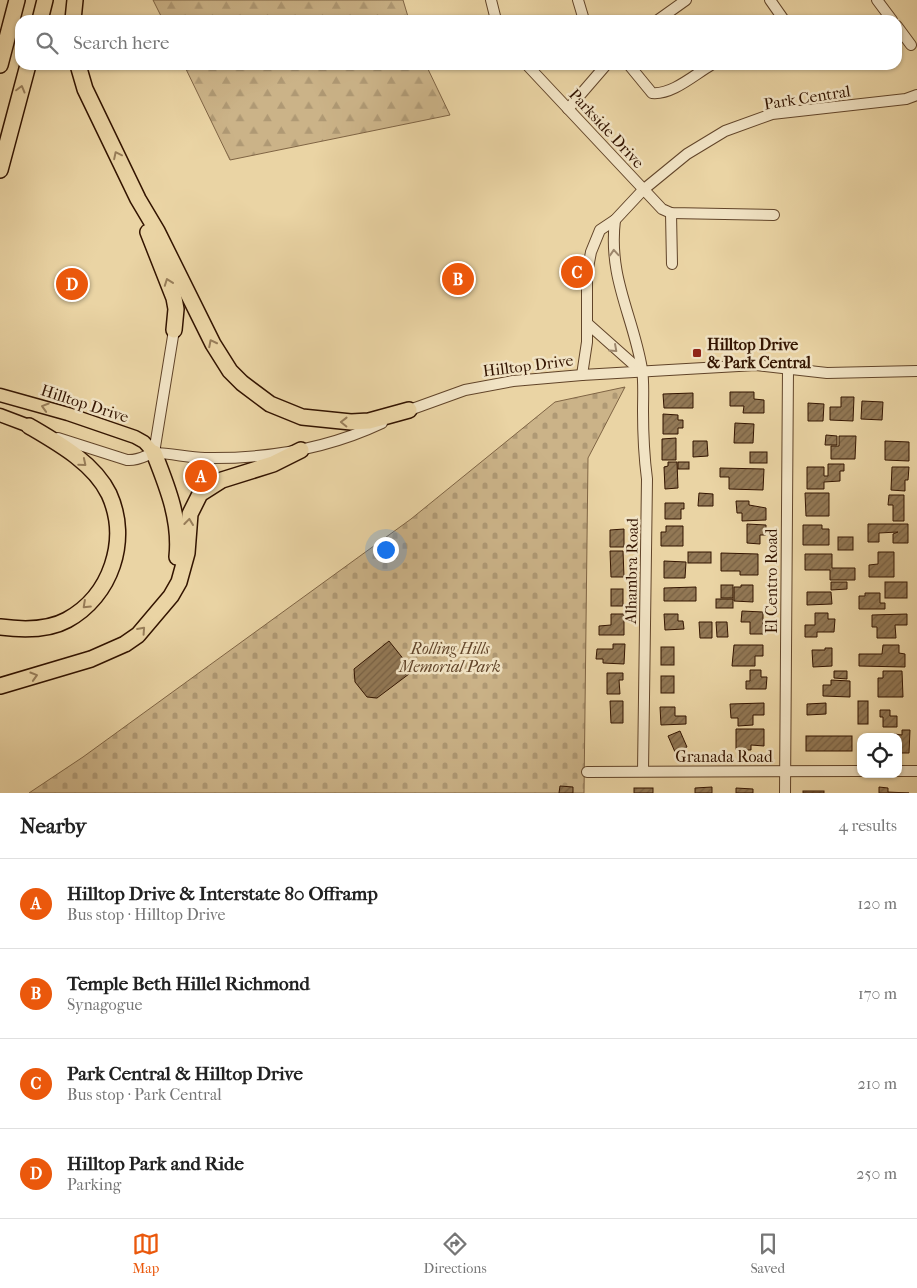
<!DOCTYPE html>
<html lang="en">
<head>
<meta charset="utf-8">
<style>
	:root { --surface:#fff; --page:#f2f2f2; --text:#222; --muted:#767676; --line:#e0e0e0; --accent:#ea580c }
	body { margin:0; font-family:"IM FELL French Canon",serif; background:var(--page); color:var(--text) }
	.controls { position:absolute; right:15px; bottom:15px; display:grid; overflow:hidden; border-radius:10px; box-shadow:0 1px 4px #0004 }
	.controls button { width:45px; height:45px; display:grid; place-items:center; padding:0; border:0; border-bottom:1px solid var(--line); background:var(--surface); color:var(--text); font:25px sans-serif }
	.you { position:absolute; left:385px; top:549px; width:18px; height:18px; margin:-12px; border:4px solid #fff; border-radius:50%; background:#1a73e8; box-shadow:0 0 0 8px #1a73e833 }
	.badge { display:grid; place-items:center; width:32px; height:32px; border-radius:50%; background:var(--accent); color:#fff; font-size:16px; font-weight:700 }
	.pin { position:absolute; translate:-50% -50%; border:2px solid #fff; box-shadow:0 1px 5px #0006 }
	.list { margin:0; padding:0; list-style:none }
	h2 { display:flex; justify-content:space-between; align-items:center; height:65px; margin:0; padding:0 20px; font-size:21px }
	h2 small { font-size:16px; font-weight:400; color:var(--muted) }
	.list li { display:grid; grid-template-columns:32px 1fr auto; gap:15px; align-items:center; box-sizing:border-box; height:90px; padding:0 20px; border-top:1px solid var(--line) }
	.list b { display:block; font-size:19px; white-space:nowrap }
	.list p { margin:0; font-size:16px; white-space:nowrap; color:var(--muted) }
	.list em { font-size:16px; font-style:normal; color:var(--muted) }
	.icon { flex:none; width:28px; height:28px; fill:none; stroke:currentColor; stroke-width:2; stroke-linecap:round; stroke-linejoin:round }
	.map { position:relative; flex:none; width:917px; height:793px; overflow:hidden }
	.search { position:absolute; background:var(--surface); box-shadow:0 1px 4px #0004; left:15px; right:15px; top:15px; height:55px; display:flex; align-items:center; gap:12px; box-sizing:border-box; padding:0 18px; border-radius:15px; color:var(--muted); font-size:19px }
	.sheet { height:425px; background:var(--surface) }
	nav { display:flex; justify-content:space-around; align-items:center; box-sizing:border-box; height:70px; border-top:1px solid var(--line); background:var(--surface); font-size:14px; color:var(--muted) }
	nav a { display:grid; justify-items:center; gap:2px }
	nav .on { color:var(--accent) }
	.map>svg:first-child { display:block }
	.forest { fill:url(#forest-firs); stroke:#7f6444 }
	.cemetery { fill:url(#cemetery-stones); stroke:#7f6444 }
	.building { fill:url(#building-hatch); stroke:#331400 }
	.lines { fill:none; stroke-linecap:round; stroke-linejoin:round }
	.minor-casing { stroke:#614429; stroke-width:12 }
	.major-casing { stroke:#331400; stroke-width:15 }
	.highway-casing { stroke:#331400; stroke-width:18 }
	.minor { stroke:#f1e3c4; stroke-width:10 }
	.major { stroke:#ead4a4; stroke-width:12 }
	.highway { stroke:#ead4a4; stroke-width:15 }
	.oneway { stroke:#987e5a }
	.oneway2 { stroke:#9c866c }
	.poi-dot { fill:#8f2418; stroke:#f1e3c4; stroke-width:2 }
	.labels { text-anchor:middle; stroke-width:5; stroke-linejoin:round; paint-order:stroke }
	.street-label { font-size:16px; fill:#331400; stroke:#f1e3c4 }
	.poi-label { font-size:16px; font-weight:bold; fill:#331400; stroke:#f1e3c4; text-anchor:start }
	.park-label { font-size:16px; font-style:italic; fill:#614429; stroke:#f1e3c4 }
</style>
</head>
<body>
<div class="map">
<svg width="917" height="793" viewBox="0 0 917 793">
	<defs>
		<pattern id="forest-firs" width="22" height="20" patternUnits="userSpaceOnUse" patternTransform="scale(1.25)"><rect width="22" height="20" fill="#cbb388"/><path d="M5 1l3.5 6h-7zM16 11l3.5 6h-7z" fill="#af9974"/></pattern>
		<pattern id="cemetery-stones" width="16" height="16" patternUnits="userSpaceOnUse" patternTransform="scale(1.25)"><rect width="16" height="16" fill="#cbb388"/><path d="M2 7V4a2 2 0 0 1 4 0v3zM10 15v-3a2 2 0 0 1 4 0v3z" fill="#af9974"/></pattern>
		<pattern id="building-hatch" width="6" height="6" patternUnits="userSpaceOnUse" patternTransform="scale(1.25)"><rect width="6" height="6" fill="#927855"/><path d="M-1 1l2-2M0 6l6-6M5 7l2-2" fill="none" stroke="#786144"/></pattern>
	</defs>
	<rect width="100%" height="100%" fill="#ead4a4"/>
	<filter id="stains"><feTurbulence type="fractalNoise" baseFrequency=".004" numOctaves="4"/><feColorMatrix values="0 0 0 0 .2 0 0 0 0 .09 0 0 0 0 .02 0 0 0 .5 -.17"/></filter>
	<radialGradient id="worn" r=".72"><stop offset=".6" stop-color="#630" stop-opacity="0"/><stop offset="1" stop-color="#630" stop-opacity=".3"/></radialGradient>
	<g class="forest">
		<path d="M153,0H403L409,20H163Z"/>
		<path d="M184,65H426L450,115L230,160Z"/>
	</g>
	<path class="cemetery" d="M625,387L588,458L584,793H29L83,757L411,519L555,402Z"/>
	<g class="building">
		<path d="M730,392H754V399L764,400V413H743L744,406H730Z"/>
		<path d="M693,393V408H664L663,394Z"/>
		<path d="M841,397H854L853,421L830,420V407H841Z"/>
		<path d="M862,401L883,402L882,420L861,419Z"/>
		<path d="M808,403L824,404L823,421H808Z"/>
		<path d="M663,414L678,415V420H683V428H678V434H663Z"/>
		<path d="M735,423L754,424L753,443H734Z"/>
		<path d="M826,435L837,436V445H825Z"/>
		<path d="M839,436H856L855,459H831V446H839Z"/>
		<path d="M676,438V460H662V439Z"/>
		<path d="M693,441H707L708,456L693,457Z"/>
		<path d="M885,441L909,442V461L885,460Z"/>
		<rect x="750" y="452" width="17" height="11"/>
		<path d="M668,462H677L678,488L665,489L664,467L668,466Z"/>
		<rect x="678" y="462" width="11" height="7"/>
		<path d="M828,464H844V471H840V481L824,482V489H807V467H824V476H828Z"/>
		<path d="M892,467H909L908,480H905V491L891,490Z"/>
		<path d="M720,468L764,469L763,490L729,489V477H720Z"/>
		<path d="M699,493L713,494V506H698Z"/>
		<path d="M805,493H829V516H806Z"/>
		<path d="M889,495H904V521H893V505H888Z"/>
		<path d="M736,501H749V505L766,508V520L742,521V513H737Z"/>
		<path d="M665,503H684V509H681V519H665Z"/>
		<path d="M747,524L766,525V535H760V544L747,543Z"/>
		<path d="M868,524H908V543H893V534L898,532L879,533V542H868Z"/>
		<path d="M803,525H822V529H829V545H803Z"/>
		<path d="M666,526H683V546H661V532H666Z"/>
		<path d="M624,529V547H610V530Z"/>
		<rect x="838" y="537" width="15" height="13"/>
		<path d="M610,551H623L624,577H611Z"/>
		<rect x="688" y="552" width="23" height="11"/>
		<path d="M878,552H894V577H869V565L878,564Z"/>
		<path d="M721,553L758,554V575H740V571H721Z"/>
		<path d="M805,554H832V568H855V580H830V570H805Z"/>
		<path d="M664,561L686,562L685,578H664Z"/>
		<path d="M831,582H847V589L831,590Z"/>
		<rect x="885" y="582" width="22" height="16"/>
		<rect x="721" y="585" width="12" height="13"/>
		<path d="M741,585H753V602L734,601V587H741Z"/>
		<path d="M696,587V601H664V588Z"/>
		<rect x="611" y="589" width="12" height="17"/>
		<path d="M807,592H831L832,604L807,605Z"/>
		<path d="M865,593H880V603H885V609H859V596H865Z"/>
		<rect x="716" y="599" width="17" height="9"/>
		<path d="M742,611L763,612V634H750V622H741Z"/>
		<path d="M815,613H828V619H835L834,632H817V637H805V625H815Z"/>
		<path d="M611,614H624V635H599V626L611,625Z"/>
		<path d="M664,614H678V621H683L684,629L665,630Z"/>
		<path d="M907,614V625H895L896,638H877V627H872V615Z"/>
		<path d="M699,622H712V638H700Z"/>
		<path d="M716,622H727L728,637H717Z"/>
		<path d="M389,641L413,671L377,698L367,697L355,682L354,669Z"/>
		<path d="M613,644H625L624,664L603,663V659H596L597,649H613Z"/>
		<path d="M734,645H763V656H755V666H732Z"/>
		<path d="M883,645H899V653L905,654V667L859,666V654H882Z"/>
		<rect x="661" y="647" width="13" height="18"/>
		<path d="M825,648H832V666L813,667L812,650H825Z"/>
		<path d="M750,670H761V677H767L766,689H746V681H750Z"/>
		<path d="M834,671H847V679L834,678Z"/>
		<path d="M883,671H902L903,697H878V678H883Z"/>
		<path d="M607,673H623V680H619L620,694H607Z"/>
		<rect x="661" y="676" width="13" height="17"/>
		<path d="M831,680L850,681V697L823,696V685H831Z"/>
		<path d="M610,701H623V723H611Z"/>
		<rect x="858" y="701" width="10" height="23"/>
		<path d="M764,703V715H753V725L738,726V718H731L730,704Z"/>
		<path d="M826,703V714L807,715V704Z"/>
		<path d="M660,707H675V716H686V724L661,725Z"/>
		<path d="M880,710H890V716H897V727H883V717H880Z"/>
		<path d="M736,729H764V746L751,745V750H736Z"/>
		<path d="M902,730H910L909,753H898V737H894V734L902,735Z"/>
		<path d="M680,731L687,747L675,752L668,736Z"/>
		<rect x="806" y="736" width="46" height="15"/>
		<path d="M560,786L573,787V793H559Z"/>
		<path d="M712,787V793H695V788Z"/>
		<path d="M879,787L888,788V792L909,793H879Z"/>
		<rect x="634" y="788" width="19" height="5"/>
		<path d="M736,788L753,789V793H736Z"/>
		<rect x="803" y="791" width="21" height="2"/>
	</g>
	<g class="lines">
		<g class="minor-casing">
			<g id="minor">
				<path d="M491,0L496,20"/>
				<path d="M578,0L584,20"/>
				<path d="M770,0L784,20"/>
				<path d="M877,0L892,20"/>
				<path d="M658,20L686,0"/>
				<path d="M897,26L911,45"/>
				<path d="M527,65L662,209L671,213L774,215"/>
				<path d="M629,65L652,93C672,95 694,75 711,65"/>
				<path d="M568,109L606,65"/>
				<path d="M671,213L672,264"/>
				<path d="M615,220C608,278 633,315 642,369C644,382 643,397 643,411C643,434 644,456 647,479L643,771"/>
				<path d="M588,324L642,372"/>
				<path d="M582,375L587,342V273L591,252L600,230L615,220L643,190L687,154L725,131L772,114L906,99L917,95"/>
				<path d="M404,412L465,390L513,381L582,375L756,365L827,373L917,371"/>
				<path d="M58,438L127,460C141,461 148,453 155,453C172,453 188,458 205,458C266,459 327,449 382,423"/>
				<path d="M154,453L174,330"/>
				<path d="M898,771H917"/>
				<path d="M587,772L861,771"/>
				<path d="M785,793L788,369"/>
			</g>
		</g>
		<g class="major-casing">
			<g id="major">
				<path d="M0,395L68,414L135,437L144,442L154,453"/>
				<path d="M0,415L29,426"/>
			</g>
		</g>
		<g class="highway-casing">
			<g id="highway">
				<path d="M40,20L45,0"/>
				<path d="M73,20L75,0"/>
				<path d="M0,65L17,0"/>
				<path d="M78,65L85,89L138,199L157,231L213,344L230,371L242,383L270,404L302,417L351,422L369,421L409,410"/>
				<path d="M0,170L28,65"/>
				<path d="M148,232L174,298L176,309L174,330"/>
				<path d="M154,453C167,486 181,520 177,557"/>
				<path d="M0,627C22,630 47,631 67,620C111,596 130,540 109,494C94,463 58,443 29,426"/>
				<path d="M0,686L91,659L125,644L138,635L171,596L179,582L187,553L190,514L200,494L222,480L273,464L301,450"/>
			</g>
		</g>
		<use href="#minor" class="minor"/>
		<use href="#major" class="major"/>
		<use href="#highway" class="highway"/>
	</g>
	<defs><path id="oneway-chevron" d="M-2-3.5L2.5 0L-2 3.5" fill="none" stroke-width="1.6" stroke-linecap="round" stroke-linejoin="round" transform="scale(1.25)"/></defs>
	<g class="oneway">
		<use href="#oneway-chevron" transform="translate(21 89) rotate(-75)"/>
		<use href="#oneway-chevron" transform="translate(117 155) rotate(-116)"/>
		<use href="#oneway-chevron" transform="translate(168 282) rotate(-110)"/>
		<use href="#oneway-chevron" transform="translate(212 343) rotate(-117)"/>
		<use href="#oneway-chevron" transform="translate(45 407) rotate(-163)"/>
		<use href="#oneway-chevron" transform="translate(344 422) rotate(-179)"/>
		<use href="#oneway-chevron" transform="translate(83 463) rotate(40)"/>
		<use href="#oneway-chevron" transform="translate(189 522) rotate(-83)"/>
		<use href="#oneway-chevron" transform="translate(86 605) rotate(137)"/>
		<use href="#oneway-chevron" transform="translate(142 630) rotate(-48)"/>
		<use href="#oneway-chevron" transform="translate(34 676) rotate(-17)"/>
	</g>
	<g class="oneway2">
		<use href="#oneway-chevron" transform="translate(614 253) rotate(-94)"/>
		<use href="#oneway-chevron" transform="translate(614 349) rotate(42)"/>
	</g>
	<rect class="poi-dot" x="692" y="348" width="10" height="10" rx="2.5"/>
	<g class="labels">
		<g class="street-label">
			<text transform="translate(807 97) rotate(-9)" y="6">Park Central</text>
			<text transform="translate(607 128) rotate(47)" y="6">Parkside Drive</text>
			<text transform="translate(528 365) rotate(-7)" y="6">Hilltop Drive</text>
			<text transform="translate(85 403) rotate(18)" y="6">Hilltop Drive</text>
			<text transform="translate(631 571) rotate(-89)" y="6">Alhambra Road</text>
			<text transform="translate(771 581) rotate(-90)" y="6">El Centro Road</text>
			<text x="724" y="762">Granada Road</text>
		</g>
		<g class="poi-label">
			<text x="707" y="350">Hilltop Drive<tspan x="707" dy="18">&amp; Park Central</tspan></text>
		</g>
		<g class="park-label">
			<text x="450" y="654">Rolling Hills<tspan x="450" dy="18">Memorial Park</tspan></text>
		</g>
	</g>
	<rect width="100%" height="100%" filter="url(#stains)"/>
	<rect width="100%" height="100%" fill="url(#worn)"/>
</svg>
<div class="controls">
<button><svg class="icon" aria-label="locate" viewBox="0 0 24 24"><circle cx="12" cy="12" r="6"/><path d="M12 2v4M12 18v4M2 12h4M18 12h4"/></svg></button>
</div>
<div class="you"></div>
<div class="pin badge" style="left:201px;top:476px">A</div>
<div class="pin badge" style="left:458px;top:279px">B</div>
<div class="pin badge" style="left:577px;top:272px">C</div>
<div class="pin badge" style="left:72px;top:284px">D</div>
<div class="search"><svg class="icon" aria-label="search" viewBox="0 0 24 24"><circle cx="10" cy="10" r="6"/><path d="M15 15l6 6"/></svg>Search here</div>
</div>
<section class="sheet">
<h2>Nearby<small>4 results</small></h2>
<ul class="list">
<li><span class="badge">A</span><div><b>Hilltop Drive &amp; Interstate 80 Offramp</b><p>Bus stop · Hilltop Drive</p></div><em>120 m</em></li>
<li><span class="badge">B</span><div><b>Temple Beth Hillel Richmond</b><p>Synagogue</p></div><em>170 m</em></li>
<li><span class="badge">C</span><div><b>Park Central &amp; Hilltop Drive</b><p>Bus stop · Park Central</p></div><em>210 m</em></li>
<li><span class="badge">D</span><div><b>Hilltop Park and Ride</b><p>Parking</p></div><em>250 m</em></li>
</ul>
</section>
<nav>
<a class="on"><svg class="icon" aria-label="map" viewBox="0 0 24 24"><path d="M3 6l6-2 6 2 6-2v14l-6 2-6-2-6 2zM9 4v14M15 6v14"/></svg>Map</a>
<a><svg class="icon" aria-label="directions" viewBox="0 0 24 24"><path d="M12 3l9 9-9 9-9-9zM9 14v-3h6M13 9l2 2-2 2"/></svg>Directions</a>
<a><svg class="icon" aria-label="saved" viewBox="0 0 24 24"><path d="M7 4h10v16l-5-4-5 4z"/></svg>Saved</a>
</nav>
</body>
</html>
